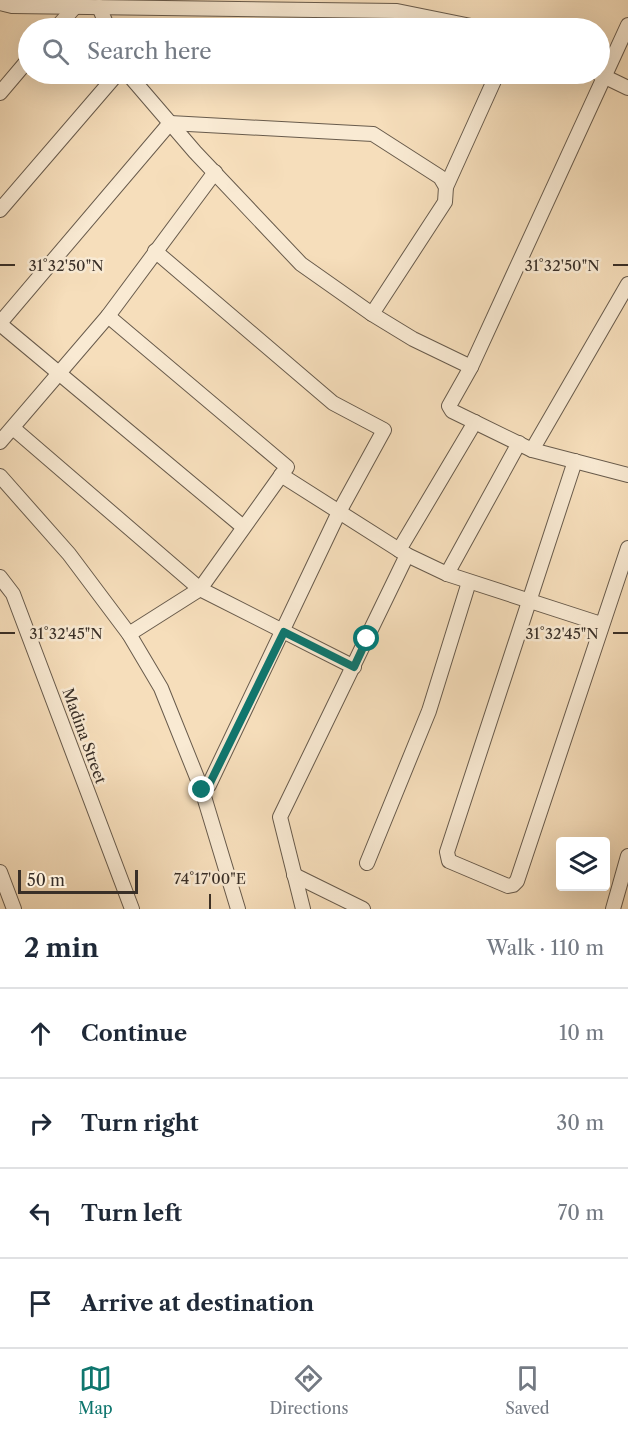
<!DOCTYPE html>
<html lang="en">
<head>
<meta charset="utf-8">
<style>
	:root { --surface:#fff; --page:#f2f2f3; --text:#1f2937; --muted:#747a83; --line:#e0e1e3; --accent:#0f766e }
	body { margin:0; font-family:"Libre Caslon Text",serif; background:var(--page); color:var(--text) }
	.controls { position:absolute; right:18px; bottom:18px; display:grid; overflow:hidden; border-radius:6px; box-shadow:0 6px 24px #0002 }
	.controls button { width:54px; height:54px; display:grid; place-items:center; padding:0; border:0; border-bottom:2px solid var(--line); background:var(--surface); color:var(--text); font:30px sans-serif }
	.scale { position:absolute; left:18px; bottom:15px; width:120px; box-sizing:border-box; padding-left:6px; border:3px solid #392f27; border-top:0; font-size:16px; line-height:21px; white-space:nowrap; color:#392f27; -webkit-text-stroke:4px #f9ead3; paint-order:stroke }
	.stop { position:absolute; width:18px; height:18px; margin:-14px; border:4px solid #0f766e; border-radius:50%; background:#fff }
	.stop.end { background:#0f766e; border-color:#fff; box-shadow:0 2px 6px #0008 }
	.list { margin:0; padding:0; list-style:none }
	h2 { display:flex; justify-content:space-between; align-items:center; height:78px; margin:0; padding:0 24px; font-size:26px }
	h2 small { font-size:20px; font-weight:400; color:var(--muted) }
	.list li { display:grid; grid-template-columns:39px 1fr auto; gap:18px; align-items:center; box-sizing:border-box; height:90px; padding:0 24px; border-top:2px solid var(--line) }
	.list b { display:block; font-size:22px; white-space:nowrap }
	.list em { font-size:20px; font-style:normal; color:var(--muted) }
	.icon { flex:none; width:33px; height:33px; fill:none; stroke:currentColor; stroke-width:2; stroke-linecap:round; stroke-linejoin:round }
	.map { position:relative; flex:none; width:628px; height:909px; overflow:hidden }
	.search { position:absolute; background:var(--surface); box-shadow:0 6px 24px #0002; left:18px; right:18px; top:18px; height:66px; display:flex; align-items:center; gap:15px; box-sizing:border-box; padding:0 21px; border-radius:33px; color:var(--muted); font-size:22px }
	.sheet { height:438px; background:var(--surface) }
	nav { display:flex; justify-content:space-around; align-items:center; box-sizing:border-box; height:84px; border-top:2px solid var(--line); background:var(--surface); font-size:16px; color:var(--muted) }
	nav a { display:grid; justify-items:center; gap:3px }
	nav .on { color:var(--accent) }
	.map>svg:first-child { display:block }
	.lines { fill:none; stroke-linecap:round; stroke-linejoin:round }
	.street-casing { stroke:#685b4c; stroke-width:16 }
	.street { stroke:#f9ead3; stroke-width:14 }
	.route { stroke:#0f766e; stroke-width:8 }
	.ticks { fill:none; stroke:#392f27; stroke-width:2 }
	.labels { text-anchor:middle; stroke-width:5; stroke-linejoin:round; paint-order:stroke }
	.street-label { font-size:15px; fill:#392f27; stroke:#f9ead3 }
	.ticks-label { font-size:15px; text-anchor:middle; fill:#392f27; stroke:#f9ead3; stroke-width:5; stroke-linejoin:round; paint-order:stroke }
</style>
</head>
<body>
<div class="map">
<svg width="628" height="909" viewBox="0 0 628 909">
	<rect width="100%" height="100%" fill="#f6debb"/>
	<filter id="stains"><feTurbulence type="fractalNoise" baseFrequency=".00333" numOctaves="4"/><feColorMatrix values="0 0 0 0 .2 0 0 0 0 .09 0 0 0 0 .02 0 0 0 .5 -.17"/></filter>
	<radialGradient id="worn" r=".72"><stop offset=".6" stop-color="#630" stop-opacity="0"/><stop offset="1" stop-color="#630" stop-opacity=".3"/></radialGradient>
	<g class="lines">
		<g class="street-casing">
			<g id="street">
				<path d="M0,3L12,6L397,11L481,28"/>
				<path d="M99,7L108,28"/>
				<path d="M628,25L471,367L449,406L452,411L532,450L628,475"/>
				<path d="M56,28L75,7"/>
				<path d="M128,74L195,152L301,264L372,314L413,339L471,367"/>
				<path d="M599,74L628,88"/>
				<path d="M0,93L28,60"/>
				<path d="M0,210L117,74"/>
				<path d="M155,251L333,403L384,430L339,512L209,785L202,790"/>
				<path d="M372,314L445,202L446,187L497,74"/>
				<path d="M108,316L287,467L200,589L129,634"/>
				<path d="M0,323L170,123L373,134L440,177L446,187"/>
				<path d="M0,324L242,526"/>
				<path d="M13,428L200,589L354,667"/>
				<path d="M0,442L108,316L215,172"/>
				<path d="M532,450L628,284"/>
				<path d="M575,461L447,852L449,861L508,886L513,885L517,881L628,548"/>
				<path d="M281,475L407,555L447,574L601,624"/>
				<path d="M0,476L69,554L129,634L161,688L202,790L238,909"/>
				<path d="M399,550L475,422"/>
				<path d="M447,574L519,443"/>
				<path d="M0,577L13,594L132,909"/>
				<path d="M367,863L429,711L469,582"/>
				<path d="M0,872L14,909"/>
				<path d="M294,875L363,909"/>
				<path d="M303,909L280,817L407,555"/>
				<path d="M613,909L628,856"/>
			</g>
		</g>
		<use href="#street" class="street"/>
	</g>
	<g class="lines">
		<path class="route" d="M202,790L209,785L284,632L354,667L367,639"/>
	</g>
	<path class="ticks" d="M0,265H15M613,265H628M0,633H15M613,633H628M210,894V909"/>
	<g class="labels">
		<g class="street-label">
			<text transform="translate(84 736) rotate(70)" y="5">Madina Street</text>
		</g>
	</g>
	<g class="ticks-label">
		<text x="66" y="271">31°32'50"N</text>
		<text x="562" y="271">31°32'50"N</text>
		<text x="66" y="639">31°32'45"N</text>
		<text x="562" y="639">31°32'45"N</text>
		<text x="210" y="884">74°17'00"E</text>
	</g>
	<rect width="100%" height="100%" filter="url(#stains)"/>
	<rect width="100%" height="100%" fill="url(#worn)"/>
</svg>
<div class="controls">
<button><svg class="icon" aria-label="layers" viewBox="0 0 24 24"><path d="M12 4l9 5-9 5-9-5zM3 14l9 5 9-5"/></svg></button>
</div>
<div class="scale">50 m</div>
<div class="stop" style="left:367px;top:639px"></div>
<div class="stop end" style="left:202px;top:790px"></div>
<div class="search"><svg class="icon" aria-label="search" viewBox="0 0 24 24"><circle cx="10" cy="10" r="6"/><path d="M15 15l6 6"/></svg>Search here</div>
</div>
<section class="sheet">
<h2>2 min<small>Walk · 110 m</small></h2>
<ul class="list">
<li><svg class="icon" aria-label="ahead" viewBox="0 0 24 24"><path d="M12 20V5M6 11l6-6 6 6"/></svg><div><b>Continue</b></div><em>10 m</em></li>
<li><svg class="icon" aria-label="right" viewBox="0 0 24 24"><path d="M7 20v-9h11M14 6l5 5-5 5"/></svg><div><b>Turn right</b></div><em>30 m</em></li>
<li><svg class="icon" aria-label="left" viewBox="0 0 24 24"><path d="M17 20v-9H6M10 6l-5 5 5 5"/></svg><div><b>Turn left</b></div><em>70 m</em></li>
<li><svg class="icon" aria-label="arrive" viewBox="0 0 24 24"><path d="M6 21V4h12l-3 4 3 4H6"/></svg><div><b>Arrive at destination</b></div></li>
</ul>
</section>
<nav>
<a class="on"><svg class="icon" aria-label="map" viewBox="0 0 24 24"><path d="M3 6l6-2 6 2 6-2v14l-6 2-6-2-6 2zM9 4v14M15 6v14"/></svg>Map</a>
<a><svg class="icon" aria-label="directions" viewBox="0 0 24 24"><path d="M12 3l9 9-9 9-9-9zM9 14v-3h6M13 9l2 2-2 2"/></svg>Directions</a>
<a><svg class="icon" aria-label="saved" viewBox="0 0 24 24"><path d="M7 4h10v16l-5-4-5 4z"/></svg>Saved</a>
</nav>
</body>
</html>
